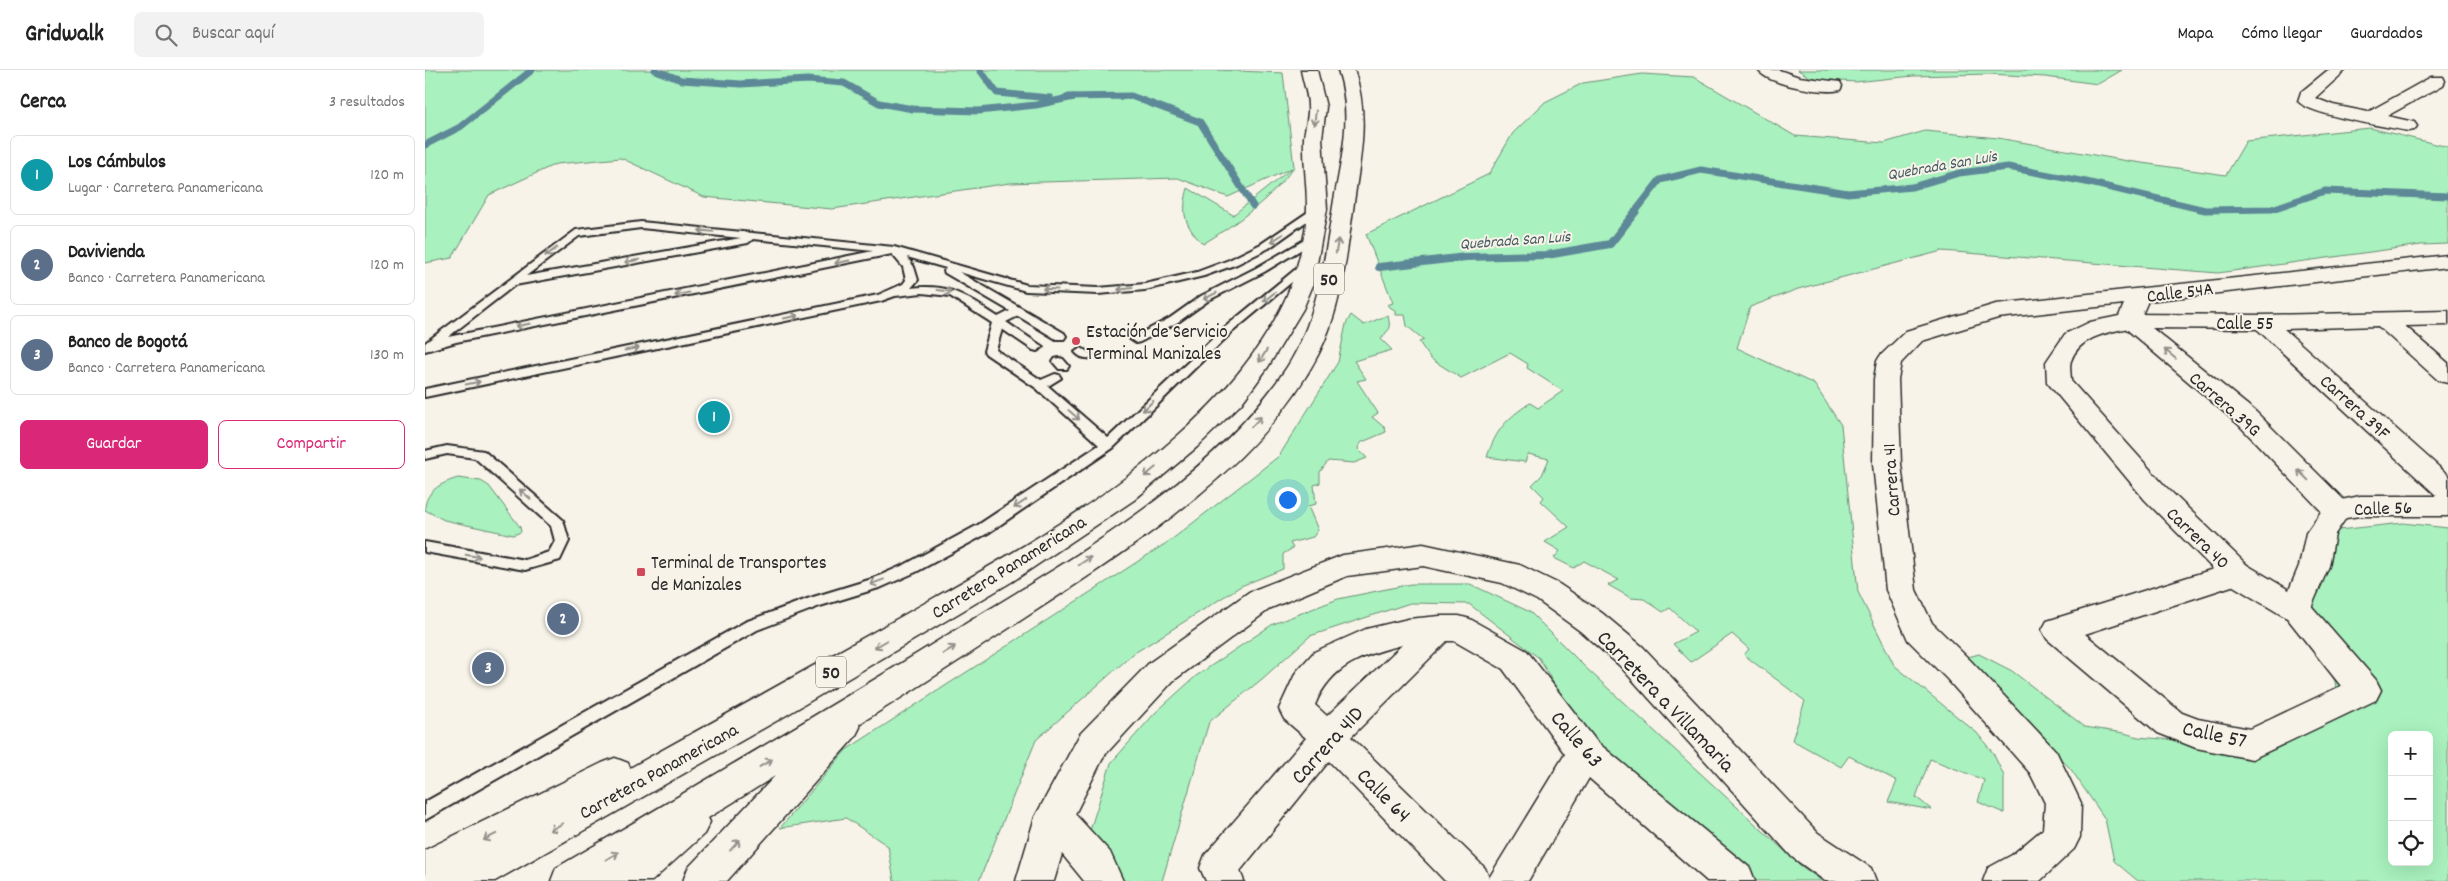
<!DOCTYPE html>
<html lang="es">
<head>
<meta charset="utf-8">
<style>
	:root { --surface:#fff; --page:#f2f2f2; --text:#222; --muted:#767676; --line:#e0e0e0; --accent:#db2777 }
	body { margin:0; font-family:Dekko,sans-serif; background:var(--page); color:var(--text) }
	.controls { position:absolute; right:15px; bottom:15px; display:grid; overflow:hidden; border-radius:8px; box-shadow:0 5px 20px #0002 }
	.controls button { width:45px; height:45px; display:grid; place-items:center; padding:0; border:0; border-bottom:1px solid var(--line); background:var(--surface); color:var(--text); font:25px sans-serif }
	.you { position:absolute; left:862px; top:429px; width:18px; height:18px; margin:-12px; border:4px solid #fff; border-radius:50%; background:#1a73e8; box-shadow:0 0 0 8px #1a73e833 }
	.badge { display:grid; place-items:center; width:32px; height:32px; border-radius:50%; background:var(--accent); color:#fff; font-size:16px; font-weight:700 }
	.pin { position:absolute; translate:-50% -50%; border:2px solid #fff; box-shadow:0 1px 5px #0006 }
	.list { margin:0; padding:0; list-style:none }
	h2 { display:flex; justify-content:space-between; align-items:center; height:65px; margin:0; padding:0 20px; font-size:21px }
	h2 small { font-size:16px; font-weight:400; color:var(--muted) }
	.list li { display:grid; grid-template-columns:32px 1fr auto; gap:15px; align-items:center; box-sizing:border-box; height:80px; margin:0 10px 10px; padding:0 10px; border:1px solid var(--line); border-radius:8px }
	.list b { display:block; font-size:19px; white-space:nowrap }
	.list p { margin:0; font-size:16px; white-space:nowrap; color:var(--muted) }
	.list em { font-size:16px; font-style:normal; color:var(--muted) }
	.actions { display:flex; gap:10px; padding:15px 20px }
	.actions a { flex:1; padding:11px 0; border:1px solid var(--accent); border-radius:8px; text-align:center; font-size:18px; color:var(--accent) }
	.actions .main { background:var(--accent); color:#fff }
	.icon { flex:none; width:28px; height:28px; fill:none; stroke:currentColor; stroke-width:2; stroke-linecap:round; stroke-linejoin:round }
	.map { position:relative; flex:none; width:2023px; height:811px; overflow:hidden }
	header { display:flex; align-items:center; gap:30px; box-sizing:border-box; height:70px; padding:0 25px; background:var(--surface); border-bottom:1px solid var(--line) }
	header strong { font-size:24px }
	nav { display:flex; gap:28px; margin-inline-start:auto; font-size:18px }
	.search { width:350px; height:45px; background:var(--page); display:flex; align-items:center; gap:12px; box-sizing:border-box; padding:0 18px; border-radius:8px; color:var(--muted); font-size:19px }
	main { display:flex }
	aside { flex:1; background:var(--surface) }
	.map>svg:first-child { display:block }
	.green { fill:#a9f1be; stroke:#6a8e74; fill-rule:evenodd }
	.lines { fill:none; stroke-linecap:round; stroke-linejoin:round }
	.stream-far1 { stroke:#5d8897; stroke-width:7 }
	.stream { stroke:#5d8897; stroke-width:8 }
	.service-casing { stroke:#2b2b2b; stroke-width:4 }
	.minor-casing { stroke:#2b2b2b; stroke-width:3 }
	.tertiary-casing { stroke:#2b2b2b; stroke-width:3 }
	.trunk-casing { stroke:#2b2b2b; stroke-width:3 }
	.service { fill:#f7f3e8; fill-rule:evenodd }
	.minor { fill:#f7f3e8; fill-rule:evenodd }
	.tertiary { fill:#f7f3e8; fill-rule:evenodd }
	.trunk { fill:#f7f3e8; fill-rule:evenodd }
	.oneway { stroke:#918f8a }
	.poi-dot { fill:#d1495b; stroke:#f7f3e8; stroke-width:2 }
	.labels { text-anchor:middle; stroke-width:4; stroke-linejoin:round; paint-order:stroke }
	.far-water-label { font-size:16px; font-style:italic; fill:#445a61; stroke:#f7f3e8 }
	.shield { fill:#f7f3e8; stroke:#686764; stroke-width:1 }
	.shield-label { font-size:18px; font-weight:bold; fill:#2b2b2b }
	.street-label { font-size:19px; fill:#2b2b2b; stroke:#f7f3e8 }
	.poi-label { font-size:19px; fill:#2b2b2b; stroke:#f7f3e8; text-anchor:start }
	.near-street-label { font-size:22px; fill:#2b2b2b; stroke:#f7f3e8 }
</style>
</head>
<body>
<header>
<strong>Gridwalk</strong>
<div class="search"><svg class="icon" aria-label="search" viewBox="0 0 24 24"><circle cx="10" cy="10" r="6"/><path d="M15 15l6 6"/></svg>Buscar aquí</div>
<nav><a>Mapa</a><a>Cómo llegar</a><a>Guardados</a></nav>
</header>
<main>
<aside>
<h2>Cerca<small>3 resultados</small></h2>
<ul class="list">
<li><span class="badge" style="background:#0f9aa8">1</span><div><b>Los Cámbulos</b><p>Lugar · Carretera Panamericana</p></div><em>120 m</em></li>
<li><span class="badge" style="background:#5c6f8a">2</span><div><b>Davivienda</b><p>Banco · Carretera Panamericana</p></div><em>120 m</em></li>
<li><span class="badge" style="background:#5c6f8a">3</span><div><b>Banco de Bogotá</b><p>Banco · Carretera Panamericana</p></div><em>130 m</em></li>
</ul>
<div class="actions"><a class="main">Guardar</a><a>Compartir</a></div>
</aside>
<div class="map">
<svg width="2023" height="811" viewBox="0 0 2023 811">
	<rect width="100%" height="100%" fill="#f7f3e8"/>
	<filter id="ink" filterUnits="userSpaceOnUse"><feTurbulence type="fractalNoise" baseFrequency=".02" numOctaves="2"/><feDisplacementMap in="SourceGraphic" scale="10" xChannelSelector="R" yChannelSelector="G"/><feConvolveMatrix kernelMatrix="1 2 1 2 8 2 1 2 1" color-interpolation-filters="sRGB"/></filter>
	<g filter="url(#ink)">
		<g class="green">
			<path d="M0,0H791L858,3L869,97C846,129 812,153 778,174C759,155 756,143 763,118L808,145L867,98L803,127L753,108L585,113L407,139L279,127L196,88L131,94L64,125L27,188L0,193Z"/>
			<path d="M1373,0H1697L1673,14L1620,7L1564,4L1488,6L1430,12L1388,9Z"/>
			<path d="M1217,4L1269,7L1370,66L1459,73L1500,61L1573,68L1703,91L1801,105L1821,71L1945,58L2023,77V174L1996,175L1793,203L1517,181L1373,219L1325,237L1312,278L1389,314L1416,355L1433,522L1469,595L1552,663L1568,683L1579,706V743L1553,732L1559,710L1505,689L1491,727L1507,740L1463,732L1472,711L1424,686L1416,697L1367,670L1380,631L1319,585L1324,579L1307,564L1266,592L1248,574L1271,562L1245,538L1238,542L1219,529L1206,528L1183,515L1194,510L1159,491L1149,498L1129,488L1135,481L1120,472L1144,457L1116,431L1119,427L1107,415L1117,405L1124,389L1103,384L1100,392L1062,387C1071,360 1081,349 1105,333L1113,338L1138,321L1102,298L1103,294L1085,283L1036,308L1006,289L994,272L999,270L982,256L980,245H971V241L962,235L968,233L941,164L1064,104L1088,63L1120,32L1158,13Z"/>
			<path d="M926,245L939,255L963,245L965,258L956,269L967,280L929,291L941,309L932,311L953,343L947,347L960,358L961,362L935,373L933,379L942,388L929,393L903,391L895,402V413L889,415L891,434L883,436L893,460L888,467L865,473L868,478L858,484V499L816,516L708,584L611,670L554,811H469L463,776L421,748L355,758L421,680L746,470L854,386L913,292L921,254Z"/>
			<path d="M33,408L56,411L64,416L95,457L96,462L88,465L19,450L0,440C0,421 16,413 33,408Z"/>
			<path d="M1978,453L2023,458V811H1713L1689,791L1680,749L1645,698L1532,590L1554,584L1587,601L1660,657L1699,663L1713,667L1773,672L1914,640L1910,611L1871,539L1900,479L1913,460ZM1967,665H2004V792H1967Z"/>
			<path d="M986,514H1045L1105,542L1160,597L1375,795L1397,811H1330L1168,682L1114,588L1044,534L985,533L885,566L837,609L784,652L737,811H683L662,770L686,693L730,643L771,606L848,554L913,529Z"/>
		</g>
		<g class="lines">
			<g class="stream-far1">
				<path d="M230,0L256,10L316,14L383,10L419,13L454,33L488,39L553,41L611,35L649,27"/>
				<path d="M555,0L572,23L625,28"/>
				<path d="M642,27L706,26L775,52L828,136"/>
				<path d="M0,75L35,57L107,0"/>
				<path d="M1210,142L1235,110L1276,100L1423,123L1487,117L1534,103L1583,97L1661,112L1780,140L1847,139L1900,121L2023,126"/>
			</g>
			<path class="stream" d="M954,197L1041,187L1122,185L1185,174L1211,141"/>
			<g class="service-casing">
				<g id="service">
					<path d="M892,136L897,139L896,141L844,178L812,194L779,206L720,220L673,224L601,221L534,202L639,263L641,266L639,269H631L593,246L581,252L618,277L612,281L608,280L577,259L571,280L616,310L630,304L634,305L636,308L623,316L683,368L799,258L877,194L881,193L886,196L807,262L688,378L563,463L491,502L457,517L395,536L332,560L0,750V732L320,552L385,528L447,509L481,494L553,455L674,375L611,318L561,284L559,281L567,253L525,226L497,223L470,226L456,231L0,327V319L453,225L478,214L481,210L478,197L467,184L31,272L0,281V273L151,160L216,152L469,177L602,215L673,218L720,214L772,202L804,190L836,174ZM216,158L316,168L101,206L154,166ZM328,169L448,181L23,267L90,215L323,173ZM482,187L521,198L519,201L520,203L585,241L573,247C541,227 527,213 486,218L493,210L489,197Z"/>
					<path d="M888,165L893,168L892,170L839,202L784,230L753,252L715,272L711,273L705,269L745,248L776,226L831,198Z"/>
					<path d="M656,278L668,285L666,288C660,289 654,287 650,282Z"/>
					<path d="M634,288L638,289L644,296L642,299H634L628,292L630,289Z"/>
					<path d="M22,376L59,381L138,450L144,471L135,490L100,500L0,482V472L100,490L124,482L130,471L126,456L50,388L22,384L0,389V381Z"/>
				</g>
			</g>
			<g class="minor-casing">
				<g id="minor">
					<path d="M1333,0H1354L1374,7L1415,12L1417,16L1415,20C1398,24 1343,15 1333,0Z"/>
					<path d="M1903,0H1921L1890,28L1908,35L1943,42L2006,7H2018L2020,11L2018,15L1962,46L1989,52L1992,56L1989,60L1983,61C1964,57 1883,45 1873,31L1876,22Z"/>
					<path d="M2023,241V255L1980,256L2023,293V313L2014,311L1953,256L1859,259L2023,405V429L2013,427L1832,259L1727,258L1831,342L1922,433L1926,440L1922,447L1912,450L1902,447L1813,354L1692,251L1696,246L1704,244L1838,245Z"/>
					<path d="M1811,492L1822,495L1826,503L1822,511L1660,564L1757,643L1773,649L1825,659L1916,616L1855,539L1860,531L1871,527L1882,531L1951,610L1956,620L1951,630L1827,689L1771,678L1733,663L1622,569L1617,560L1622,551Z"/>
					<path d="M1015,546H1034L1045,549L1102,581L1172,672L1325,798L1330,811H1282L1164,708L1103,811H1020L904,691L815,801L819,811H781L775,798L780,785L881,668L859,649L854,639L871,602L889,582L941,559L983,549ZM1022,571H1029L1078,599L1140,684L1064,808L1060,798L926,667ZM977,575L902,646L890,635C906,595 938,585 977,575Z"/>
				</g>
			</g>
			<g class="tertiary-casing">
				<g id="tertiary">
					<path d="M2023,185V197L1723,231L1712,256C1688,262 1655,264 1646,291C1644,296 1646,305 1646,311L1740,416L1822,495L1864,520L1874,496L1881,463L1902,433L1935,426H2023V446H1935L1921,448L1910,464L1904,496L1882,547L1871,551L1860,547L1800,511L1720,430L1622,312L1621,292L1640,264L1665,252L1694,246L1699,234L1573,248L1497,271L1476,293L1473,309L1476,394L1491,520L1507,553L1546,591L1631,681L1656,733L1655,767L1649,779L1615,811H1558L1563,798L1587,785L1618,759L1620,733L1605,703L1522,609L1483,570L1461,520L1448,394L1449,309L1452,291L1455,286L1481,261L1571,234Z"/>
					<path d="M998,474L1095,495L1134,514L1177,543L1218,577L1393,763L1446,798L1451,811H1400L1367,787L1194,595L1155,561L1112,530L1077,513L998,496L922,506L846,538L748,611L679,686L650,744L685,782L698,811H659L637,784L629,811H591L610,747L655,664L724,593L824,522L918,485Z"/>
				</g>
			</g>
			<g class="trunk-casing">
				<g id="trunk">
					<path d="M876,0H892L901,37L897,68L902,139L888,215L878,239L843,297L816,334L772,377L709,430L588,511L353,650L70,811H0V780L177,693L190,688L203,693L205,698C294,649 383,599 472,549C604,474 786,378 856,238C870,211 882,166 882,136C882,113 878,90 879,68C880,57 884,46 883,36C883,24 878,12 876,0Z"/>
					<path d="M913,0H929C946,47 934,93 928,140C921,188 916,240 894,283C838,394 711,475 610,541C552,579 493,617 434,654L435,657L430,667L302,811H258L263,798L350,706L283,748L285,752L279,764L227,811H126L131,798C263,721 394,644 524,564C639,493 787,412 862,297C893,249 900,186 909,130C917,86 928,44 913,0Z"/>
				</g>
			</g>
			<use href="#service" class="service"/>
			<use href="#minor" class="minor"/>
			<use href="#tertiary" class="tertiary"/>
			<use href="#trunk" class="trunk"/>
		</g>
		<defs><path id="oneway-shaft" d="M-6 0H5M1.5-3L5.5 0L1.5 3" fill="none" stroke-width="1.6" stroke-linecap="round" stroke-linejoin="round" transform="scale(1.25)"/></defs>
		<g class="oneway">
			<use href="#oneway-shaft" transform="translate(890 48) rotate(97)"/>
			<use href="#oneway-shaft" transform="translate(281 161) rotate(-175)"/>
			<use href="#oneway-shaft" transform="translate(852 168) rotate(146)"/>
			<use href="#oneway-shaft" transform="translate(912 176) rotate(-81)"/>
			<use href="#oneway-shaft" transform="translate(126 182) rotate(144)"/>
			<use href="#oneway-shaft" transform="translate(207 191) rotate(170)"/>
			<use href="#oneway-shaft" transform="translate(417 192) rotate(169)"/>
			<use href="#oneway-shaft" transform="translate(625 219) rotate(-177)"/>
			<use href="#oneway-shaft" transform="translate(700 219) rotate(173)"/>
			<use href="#oneway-shaft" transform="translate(520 221) rotate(8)"/>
			<use href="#oneway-shaft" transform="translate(257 224) rotate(169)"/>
			<use href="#oneway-shaft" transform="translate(785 226) rotate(153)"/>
			<use href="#oneway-shaft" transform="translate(844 227) rotate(141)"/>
			<use href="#oneway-shaft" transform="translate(366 247) rotate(-12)"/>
			<use href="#oneway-shaft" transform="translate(98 255) rotate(169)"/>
			<use href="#oneway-shaft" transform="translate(207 279) rotate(-12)"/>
			<use href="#oneway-shaft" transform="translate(1745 284) rotate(-140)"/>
			<use href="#oneway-shaft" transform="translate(838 286) rotate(122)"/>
			<use href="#oneway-shaft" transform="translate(48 313) rotate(-12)"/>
			<use href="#oneway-shaft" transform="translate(723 336) rotate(136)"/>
			<use href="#oneway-shaft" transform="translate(649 345) rotate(41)"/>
			<use href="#oneway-shaft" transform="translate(831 352) rotate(-46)"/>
			<use href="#oneway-shaft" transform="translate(725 402) rotate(141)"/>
			<use href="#oneway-shaft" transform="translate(1878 405) rotate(-135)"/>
			<use href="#oneway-shaft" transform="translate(100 424) rotate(-139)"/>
			<use href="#oneway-shaft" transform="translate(595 434) rotate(146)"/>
			<use href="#oneway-shaft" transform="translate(48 486) rotate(10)"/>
			<use href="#oneway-shaft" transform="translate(660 491) rotate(-34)"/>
			<use href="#oneway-shaft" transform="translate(452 512) rotate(160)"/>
			<use href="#oneway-shaft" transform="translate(456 574) rotate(150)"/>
			<use href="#oneway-shaft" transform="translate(524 580) rotate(-32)"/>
			<use href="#oneway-shaft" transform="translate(341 693) rotate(-31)"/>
			<use href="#oneway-shaft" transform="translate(131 757) rotate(151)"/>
			<use href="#oneway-shaft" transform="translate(65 767) rotate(153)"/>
			<use href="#oneway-shaft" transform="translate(310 775) rotate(-48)"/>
			<use href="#oneway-shaft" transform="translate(187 786) rotate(-31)"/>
		</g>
	</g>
	<g class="poi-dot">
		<circle cx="651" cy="271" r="5"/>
		<rect x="211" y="497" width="10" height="10" rx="2.5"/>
	</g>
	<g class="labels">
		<g class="far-water-label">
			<text transform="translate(1517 94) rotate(-10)" y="6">Quebrada San Luis</text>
			<text transform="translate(1090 169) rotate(-4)" y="6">Quebrada San Luis</text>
		</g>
		<g class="shield">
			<rect x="889" y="193.5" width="30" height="31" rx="4"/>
			<rect x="391" y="586.5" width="30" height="31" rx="4"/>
		</g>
		<g class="shield-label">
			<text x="904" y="215">50</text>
			<text x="406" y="608">50</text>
		</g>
		<g class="street-label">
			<text transform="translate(1755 221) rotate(-7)" y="7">Calle 54A</text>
			<text x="1820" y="259">Calle 55</text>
			<text transform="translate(1801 333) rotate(41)" y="7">Carrera 39G</text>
			<text transform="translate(1931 336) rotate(42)" y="7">Carrera 39F</text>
			<text transform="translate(1465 410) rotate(-94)" y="7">Carrera 41</text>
			<text transform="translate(1958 437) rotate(-2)" y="7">Calle 56</text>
			<text transform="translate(1774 467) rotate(44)" y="7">Carrera 40</text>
			<text transform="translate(583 496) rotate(-32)" y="7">Carretera Panamericana</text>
			<text transform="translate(233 700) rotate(-29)" y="7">Carretera Panamericana</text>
		</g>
		<g class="poi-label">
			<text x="661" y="267">Estación de Servicio<tspan x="661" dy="22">Terminal Manizales</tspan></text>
			<text x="226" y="498">Terminal de Transportes<tspan x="226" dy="22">de Manizales</tspan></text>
		</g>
		<g class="near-street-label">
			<text transform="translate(1242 630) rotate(46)" y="8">Carretera a Villamaria</text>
			<text transform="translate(1790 663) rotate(12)" y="8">Calle 57</text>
			<text transform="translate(1153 668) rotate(49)" y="8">Calle 63</text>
			<text transform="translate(901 674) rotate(-48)" y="8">Carrera 41D</text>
			<text transform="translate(960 724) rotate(45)" y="8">Calle 64</text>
		</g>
	</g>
</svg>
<div class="controls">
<button>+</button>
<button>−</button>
<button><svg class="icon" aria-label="locate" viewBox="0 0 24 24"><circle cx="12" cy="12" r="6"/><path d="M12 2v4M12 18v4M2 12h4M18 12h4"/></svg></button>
</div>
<div class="you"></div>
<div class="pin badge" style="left:289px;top:347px;background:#0f9aa8">1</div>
<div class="pin badge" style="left:138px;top:549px;background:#5c6f8a">2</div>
<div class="pin badge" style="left:63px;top:598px;background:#5c6f8a">3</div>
</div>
</main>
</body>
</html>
